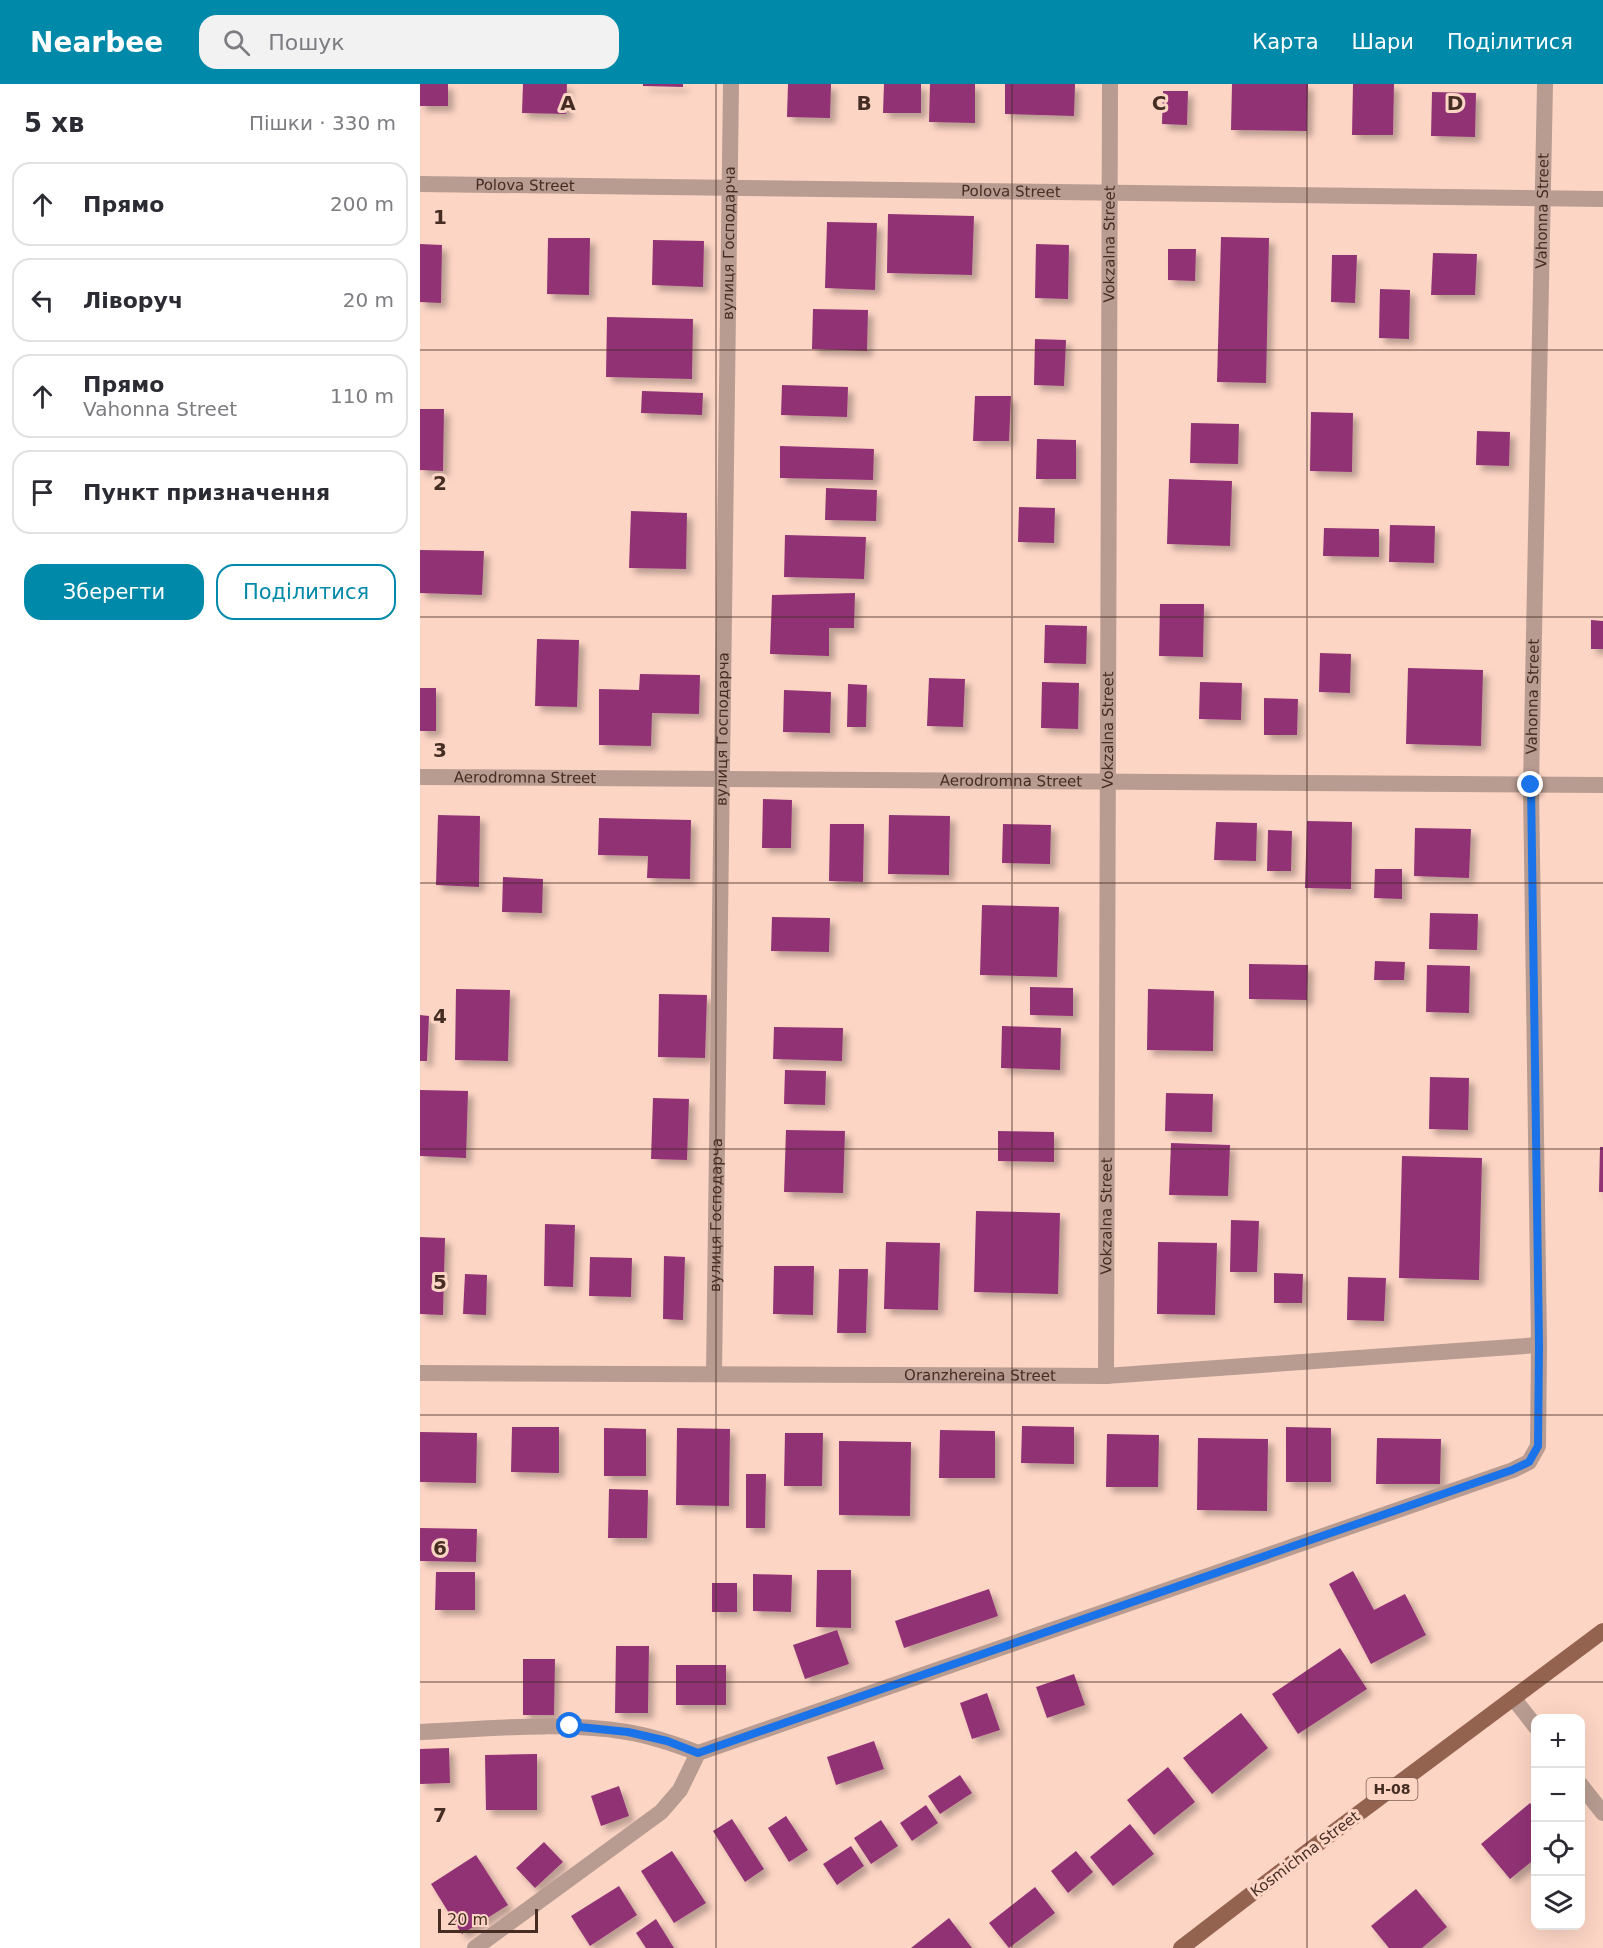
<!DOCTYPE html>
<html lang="uk">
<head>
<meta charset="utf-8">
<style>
	:root { --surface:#fff; --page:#f2f2f3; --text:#2b2b33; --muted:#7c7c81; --line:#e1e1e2; --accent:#0089a9 }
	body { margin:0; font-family:"DejaVu Sans",sans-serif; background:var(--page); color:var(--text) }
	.controls { position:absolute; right:18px; bottom:18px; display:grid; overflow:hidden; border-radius:12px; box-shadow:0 6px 24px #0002 }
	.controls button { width:54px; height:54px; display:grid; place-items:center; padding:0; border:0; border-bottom:2px solid var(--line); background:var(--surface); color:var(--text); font:30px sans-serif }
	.scale { position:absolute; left:18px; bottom:15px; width:100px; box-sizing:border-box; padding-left:6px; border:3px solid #462d23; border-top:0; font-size:16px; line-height:21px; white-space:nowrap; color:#462d23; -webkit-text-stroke:4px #fdd5c5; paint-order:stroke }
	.stop { position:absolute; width:18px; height:18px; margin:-14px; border:4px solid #1a73e8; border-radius:50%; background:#fff }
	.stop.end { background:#1a73e8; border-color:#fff; box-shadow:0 2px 6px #0008 }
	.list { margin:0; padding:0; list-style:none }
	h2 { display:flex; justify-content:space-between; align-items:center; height:78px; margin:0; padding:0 24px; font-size:26px }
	h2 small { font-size:20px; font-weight:400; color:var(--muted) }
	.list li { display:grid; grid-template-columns:39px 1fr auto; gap:18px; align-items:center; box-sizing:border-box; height:84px; margin:0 12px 12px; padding:0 12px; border:2px solid var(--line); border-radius:18px }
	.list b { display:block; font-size:22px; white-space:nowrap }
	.list p { margin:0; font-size:20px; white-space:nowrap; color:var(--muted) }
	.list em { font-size:20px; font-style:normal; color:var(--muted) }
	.actions { display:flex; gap:12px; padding:18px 24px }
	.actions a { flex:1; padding:14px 0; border:2px solid var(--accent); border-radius:18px; text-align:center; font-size:21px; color:var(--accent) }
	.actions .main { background:var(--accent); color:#fff }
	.icon { flex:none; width:33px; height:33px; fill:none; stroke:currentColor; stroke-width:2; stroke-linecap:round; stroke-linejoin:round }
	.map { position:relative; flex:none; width:1183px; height:1864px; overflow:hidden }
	header { display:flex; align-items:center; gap:36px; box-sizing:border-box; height:84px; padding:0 30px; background:var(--accent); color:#fff }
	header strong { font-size:28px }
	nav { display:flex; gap:33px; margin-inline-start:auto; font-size:21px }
	.search { width:420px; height:54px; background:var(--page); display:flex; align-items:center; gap:15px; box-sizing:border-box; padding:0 21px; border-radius:18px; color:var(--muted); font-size:22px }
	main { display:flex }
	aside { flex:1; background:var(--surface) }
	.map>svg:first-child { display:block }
	.building { fill:#913274; filter:url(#shadow) }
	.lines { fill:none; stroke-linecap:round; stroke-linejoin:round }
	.minor { stroke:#b89c91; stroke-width:16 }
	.primary { stroke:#94634f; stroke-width:16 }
	.route { stroke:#1a73e8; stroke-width:8 }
	.grid { fill:none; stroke:#462d23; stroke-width:1.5; stroke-opacity:0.55 }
	.labels { text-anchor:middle; stroke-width:6; stroke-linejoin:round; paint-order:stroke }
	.shield { fill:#fdd5c5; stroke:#7d5f54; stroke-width:1.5 }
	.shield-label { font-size:14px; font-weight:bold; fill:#462d23 }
	.street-label { font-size:15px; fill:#462d23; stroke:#fdd5c5 }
	.grid-label { font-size:20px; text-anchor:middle; font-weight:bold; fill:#462d23; stroke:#fdd5c5; stroke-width:6; stroke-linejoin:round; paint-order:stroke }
</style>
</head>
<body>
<header>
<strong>Nearbee</strong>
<div class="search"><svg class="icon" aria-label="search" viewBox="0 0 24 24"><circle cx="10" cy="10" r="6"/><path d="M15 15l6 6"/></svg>Пошук</div>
<nav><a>Карта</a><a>Шари</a><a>Поділитися</a></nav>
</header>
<main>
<aside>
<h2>5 хв<small>Пішки · 330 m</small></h2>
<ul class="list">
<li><svg class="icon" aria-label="ahead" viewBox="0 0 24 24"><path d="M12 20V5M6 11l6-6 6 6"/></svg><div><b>Прямо</b></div><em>200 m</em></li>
<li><svg class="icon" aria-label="left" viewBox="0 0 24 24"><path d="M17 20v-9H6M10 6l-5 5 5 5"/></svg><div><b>Ліворуч</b></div><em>20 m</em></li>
<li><svg class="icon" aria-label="ahead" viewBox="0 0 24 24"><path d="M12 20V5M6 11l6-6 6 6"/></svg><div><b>Прямо</b><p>Vahonna Street</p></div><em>110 m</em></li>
<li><svg class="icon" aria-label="arrive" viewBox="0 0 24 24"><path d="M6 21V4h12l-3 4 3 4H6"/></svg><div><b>Пункт призначення</b></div></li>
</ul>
<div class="actions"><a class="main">Зберегти</a><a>Поділитися</a></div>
</aside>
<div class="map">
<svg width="1183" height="1864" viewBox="0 0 1183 1864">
	<defs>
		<filter id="shadow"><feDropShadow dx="5.5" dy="5.5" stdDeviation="3" flood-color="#0004"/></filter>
	</defs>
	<rect width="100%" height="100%" fill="#fdd5c5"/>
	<g class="building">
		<rect x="0" y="0" width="28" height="22"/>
		<path d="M103,0H147L146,30L102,29Z"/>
		<path d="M223,0H263V3L223,2Z"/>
		<path d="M368,0H411L410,34L367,33Z"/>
		<path d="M464,0H501V29H463Z"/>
		<path d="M510,0H555V39L509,38Z"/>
		<path d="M585,0H655L654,32L585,30Z"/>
		<path d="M812,0H888L887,47L811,46Z"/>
		<path d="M933,0H974L973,51H932Z"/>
		<path d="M743,7H768L767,41L742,40Z"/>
		<path d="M1012,8L1056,9L1055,53L1011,52Z"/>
		<path d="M468,130L554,132L552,191L467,189Z"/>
		<path d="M407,138L457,139L455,206L405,204Z"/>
		<path d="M801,153L849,154L846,299L797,298Z"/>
		<path d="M128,154H170L169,211L127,210Z"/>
		<path d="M233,156L284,157L283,203L232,201Z"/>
		<path d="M0,160L22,161L21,219L0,218Z"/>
		<path d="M616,160L649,161L648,215L615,214Z"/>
		<path d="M748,165H776L775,197L748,196Z"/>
		<path d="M1013,169L1057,170L1055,211H1011Z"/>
		<path d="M912,171H937L935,219L911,218Z"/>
		<path d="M960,205L990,206L989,255L959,254Z"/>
		<path d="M393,225L448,226L447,267L392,265Z"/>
		<path d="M187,233L273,235L272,295L186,293Z"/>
		<path d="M615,255L646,256L644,302L614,301Z"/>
		<path d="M362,301L428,303L427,333L361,331Z"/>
		<path d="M222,307L283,309L282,331L221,329Z"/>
		<path d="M555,312H591L589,357H553Z"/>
		<path d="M0,325H24L23,387L0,386Z"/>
		<path d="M891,328L933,329L932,388L890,387Z"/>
		<path d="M771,339L819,340L818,380L770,379Z"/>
		<path d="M1057,347L1090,348L1089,382L1056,381Z"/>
		<path d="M617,355L656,356V395H616Z"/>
		<path d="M360,362L454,365L453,396L360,394Z"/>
		<path d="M749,395L812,397L810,462L747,460Z"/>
		<path d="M406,404L457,406L456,437L405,436Z"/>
		<path d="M599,423L635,424L634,459L598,458Z"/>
		<path d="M211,427L267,429L266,485L209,484Z"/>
		<path d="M970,441L1015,442L1014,479L969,478Z"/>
		<path d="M904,444L959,445V473L903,472Z"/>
		<path d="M365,451L446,453L444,495L364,493Z"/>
		<path d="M0,466L64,467L62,511L0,509Z"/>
		<path d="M435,509L434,544H409V572L350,570L352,511Z"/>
		<path d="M740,520H784L783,573L739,572Z"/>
		<path d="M1171,536L1183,537V565H1171Z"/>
		<path d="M625,541L667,542L666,580L624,579Z"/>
		<path d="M117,555L159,556L157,623L115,622Z"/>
		<path d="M900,569L931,570L930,609L899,608Z"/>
		<path d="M988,584L1063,586L1061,662L986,660Z"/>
		<path d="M220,590L280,591L279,630L232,629L231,662L179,661V605L219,606Z"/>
		<path d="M509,594L545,595L543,643L507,642Z"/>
		<path d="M622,598L659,599L658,645L621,644Z"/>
		<path d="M780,598L822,599L821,636L779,635Z"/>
		<path d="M428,600L447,601L446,643H427Z"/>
		<rect x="0" y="604" width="16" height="43"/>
		<path d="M364,606L411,608L410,649L363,648Z"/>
		<path d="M844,614L878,615L877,651H844Z"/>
		<path d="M343,715L372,716L371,764H342Z"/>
		<path d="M18,731L60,732L59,803L16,801Z"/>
		<path d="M469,731L530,732L529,791L468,790Z"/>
		<path d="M179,734L271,736L270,795L227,794L228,772L178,771Z"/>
		<path d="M887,737L932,738L931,805L885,804Z"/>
		<path d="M796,738L837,739L836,777L794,776Z"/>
		<path d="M410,740H444L443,798L409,797Z"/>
		<path d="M583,740L631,741L630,780L582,779Z"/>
		<path d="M995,744L1051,745L1049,794L994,792Z"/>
		<path d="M848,746L872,747L871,787H847Z"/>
		<path d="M955,785H982V815L954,814Z"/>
		<path d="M83,793L123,795L122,829L82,828Z"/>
		<path d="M562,821L639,823L637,893L560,891Z"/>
		<path d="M1010,829L1058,830L1057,866L1009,865Z"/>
		<path d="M352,833L410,834L409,868L351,867Z"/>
		<path d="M955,877L985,878L984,896H954Z"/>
		<path d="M829,880L888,881L887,916L829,915Z"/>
		<path d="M1007,881L1050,882L1049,929L1006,928Z"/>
		<path d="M610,903L653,904V932L610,931Z"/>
		<path d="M36,905L90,906L88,977L35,976Z"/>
		<path d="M728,905L794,907L793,967L727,966Z"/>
		<path d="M239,910L287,911L285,974L238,973Z"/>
		<path d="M0,931L9,932L7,977H0Z"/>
		<path d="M582,942L641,944L640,986L581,984Z"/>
		<path d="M354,943L423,944L422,977L353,975Z"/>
		<path d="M365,986L406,987L405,1021L364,1020Z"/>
		<path d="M1010,993L1049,994L1048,1046L1009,1045Z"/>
		<path d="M0,1006L48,1007L46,1074L0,1072Z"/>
		<path d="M746,1009L793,1010L792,1048L745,1047Z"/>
		<path d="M233,1014L269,1015L267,1076L231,1075Z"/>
		<path d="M366,1046L425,1047L423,1109L364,1108Z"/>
		<path d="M578,1047L634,1048V1078L578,1077Z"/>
		<path d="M751,1059L810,1061L808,1112L749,1111Z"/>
		<path d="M1180,1063H1183V1108H1179Z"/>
		<path d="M982,1072L1062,1074L1059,1196L979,1194Z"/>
		<path d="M556,1127L640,1129L638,1210L554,1208Z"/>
		<path d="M811,1136L839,1137L837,1188H810Z"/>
		<path d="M125,1140L155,1141L153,1203L124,1202Z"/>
		<path d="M0,1153L25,1154L23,1231L0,1230Z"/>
		<path d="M466,1158L520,1159L518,1226L464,1225Z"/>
		<path d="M738,1158L797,1159L795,1231L737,1230Z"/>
		<path d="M244,1172L265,1173L263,1236L243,1235Z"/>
		<path d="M170,1173L212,1174L211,1213L169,1212Z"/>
		<path d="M354,1182H394L393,1231L353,1230Z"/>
		<path d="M419,1185H448L446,1249H417Z"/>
		<path d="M854,1189L883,1190L882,1219H854Z"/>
		<path d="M45,1190L67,1191L66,1231L43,1230Z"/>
		<path d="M928,1193L966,1194L964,1237L927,1236Z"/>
		<path d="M602,1342L654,1343V1380L601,1379Z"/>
		<path d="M92,1343H139V1389L91,1388Z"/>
		<path d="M866,1343L911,1344V1398H866Z"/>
		<path d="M184,1344L226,1345V1392H184Z"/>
		<path d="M257,1344L310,1345L309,1422L256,1421Z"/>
		<path d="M520,1346L575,1347V1394H519Z"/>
		<path d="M0,1348L57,1349L56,1399L0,1398Z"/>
		<path d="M365,1349H403L402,1402H364Z"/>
		<path d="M687,1350L739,1351L738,1403H686Z"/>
		<path d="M778,1354L848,1355L847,1427L777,1426Z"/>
		<path d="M957,1354L1021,1355L1020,1400H956Z"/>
		<path d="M419,1357L491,1358L490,1432L419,1431Z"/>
		<path d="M326,1390H346L345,1444H326Z"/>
		<path d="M189,1405L228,1406L227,1454H188Z"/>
		<path d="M0,1444L57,1445L56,1478L0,1477Z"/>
		<path d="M397,1486H431V1544L396,1543Z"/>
		<path d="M933,1487L954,1526L985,1510L1006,1551L951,1580L909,1500Z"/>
		<path d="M16,1488H55V1526H15Z"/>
		<path d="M333,1490L372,1491L371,1528L333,1527Z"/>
		<rect x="292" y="1499" width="25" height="29"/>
		<path d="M569,1505L578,1532L484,1564L475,1537Z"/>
		<path d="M417,1546L429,1580L385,1595L373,1561Z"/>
		<path d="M196,1562H229L228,1629H195Z"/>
		<path d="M920,1564L947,1605L878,1650L852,1610Z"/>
		<path d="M103,1575H135L134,1631H103Z"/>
		<rect x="256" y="1581" width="50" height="40"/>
		<path d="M654,1590L665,1621L627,1634L616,1603Z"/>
		<path d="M567,1609L580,1646L552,1655L540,1619Z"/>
		<path d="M821,1629L848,1664L792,1710L763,1674Z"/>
		<path d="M454,1657L464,1685L416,1701L407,1673Z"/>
		<path d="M29,1664L30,1699L0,1700V1665Z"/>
		<path d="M117,1670V1726H66L65,1671Z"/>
		<path d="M748,1683L775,1718L734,1751L707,1716Z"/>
		<path d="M540,1691L552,1709L520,1730L508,1712Z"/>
		<path d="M199,1702L209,1732L181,1742L171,1712Z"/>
		<path d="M1110,1719L1116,1727V1774L1090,1795L1061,1760Z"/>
		<path d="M506,1721L518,1739L492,1757L480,1739Z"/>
		<path d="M366,1732L388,1766L369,1778L348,1744Z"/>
		<path d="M312,1735L344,1785L325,1798L293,1747Z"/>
		<path d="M461,1736L478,1762L451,1780L434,1754Z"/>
		<path d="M710,1740L734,1770L693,1802L670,1773Z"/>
		<path d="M124,1758L143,1778L115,1804L96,1784Z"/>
		<path d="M431,1762L444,1782L417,1801L403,1780Z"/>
		<path d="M252,1767L286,1819L254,1839L221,1787Z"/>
		<path d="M656,1767L673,1788L648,1809L631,1787Z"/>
		<path d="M56,1771L88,1821L42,1850L11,1800Z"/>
		<path d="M199,1802L217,1831L170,1862L151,1832Z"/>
		<path d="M615,1803L635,1829L589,1864L569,1839Z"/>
		<path d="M996,1805L1027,1843L1002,1864H969L951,1842Z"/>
		<path d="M529,1834L552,1864H491Z"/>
		<path d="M236,1835L254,1864H226L216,1849Z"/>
	</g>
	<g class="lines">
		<g class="minor">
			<path id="s1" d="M0,100L1183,115"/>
			<path id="s2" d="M0,693L1183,701"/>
			<path id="s3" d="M0,1289L686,1292L1119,1261"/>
			<path id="s4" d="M294,1290L311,0"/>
			<path id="s5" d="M686,1292L690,0"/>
			<path d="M1094,1615L1116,1643"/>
			<path id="s6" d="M0,1648C68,1645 139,1637 207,1648C232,1652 255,1660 278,1669L1093,1386L1109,1378L1118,1362L1119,1261L1111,701L1125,0"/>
			<path d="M1160,1700L1183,1729"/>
			<path d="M55,1864L241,1728L260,1706L278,1669"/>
		</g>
		<path class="primary" d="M761,1864L856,1791L1183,1547"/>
	</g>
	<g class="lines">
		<path class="route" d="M150,1642L208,1648L247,1657L278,1669L1092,1386L1109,1378L1118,1362L1119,1261L1111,701"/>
	</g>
	<path class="grid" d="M296,0V1864M592,0V1864M887,0V1864M0,266H1183M0,533H1183M0,799H1183M0,1065H1183M0,1331H1183M0,1598H1183"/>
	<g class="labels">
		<rect class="shield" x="946.5" y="1694" width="51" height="22" rx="4.5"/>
		<g class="shield-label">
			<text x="972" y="1710">Н-08</text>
		</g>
		<g class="street-label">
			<text dy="5" stroke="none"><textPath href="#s1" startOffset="105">Polova Street</textPath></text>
			<text dy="5" stroke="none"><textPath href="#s1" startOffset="591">Polova Street</textPath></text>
			<text dy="5" stroke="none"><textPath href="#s6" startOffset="2416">Vahonna Street</textPath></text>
			<text dy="5" stroke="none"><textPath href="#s4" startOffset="1131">вулиця Господарча</textPath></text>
			<text dy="5" stroke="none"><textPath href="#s5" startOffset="1132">Vokzalna Street</textPath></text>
			<text dy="5" stroke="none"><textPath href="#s6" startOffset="1930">Vahonna Street</textPath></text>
			<text dy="5" stroke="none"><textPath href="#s4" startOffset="645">вулиця Господарча</textPath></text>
			<text dy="5" stroke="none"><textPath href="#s5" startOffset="646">Vokzalna Street</textPath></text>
			<text dy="5" stroke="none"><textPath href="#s2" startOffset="105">Aerodromna Street</textPath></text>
			<text dy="5" stroke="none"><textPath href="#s2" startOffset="591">Aerodromna Street</textPath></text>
			<text dy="5" stroke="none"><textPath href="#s4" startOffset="159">вулиця Господарча</textPath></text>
			<text dy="5" stroke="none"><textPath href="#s5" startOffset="160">Vokzalna Street</textPath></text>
			<text dy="5" stroke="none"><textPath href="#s3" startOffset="560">Oranzhereina Street</textPath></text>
			<text transform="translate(885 1770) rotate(-37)" y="5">Kosmichna Street</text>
		</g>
	</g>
	<g class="grid-label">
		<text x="148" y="26">A</text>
		<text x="444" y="26">B</text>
		<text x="739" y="26">C</text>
		<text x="1035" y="26">D</text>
		<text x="20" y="140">1</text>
		<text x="20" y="406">2</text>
		<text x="20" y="673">3</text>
		<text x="20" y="939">4</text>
		<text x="20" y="1205">5</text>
		<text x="20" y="1471">6</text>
		<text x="20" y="1738">7</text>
	</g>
</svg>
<div class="controls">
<button>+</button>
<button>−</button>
<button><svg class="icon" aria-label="locate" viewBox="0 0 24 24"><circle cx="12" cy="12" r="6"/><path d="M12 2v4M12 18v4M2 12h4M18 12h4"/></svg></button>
<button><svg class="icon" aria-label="layers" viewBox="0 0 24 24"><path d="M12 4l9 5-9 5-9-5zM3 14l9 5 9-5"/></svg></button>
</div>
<div class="scale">20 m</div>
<div class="stop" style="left:150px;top:1642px"></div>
<div class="stop end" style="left:1111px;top:701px"></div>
</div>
</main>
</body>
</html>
